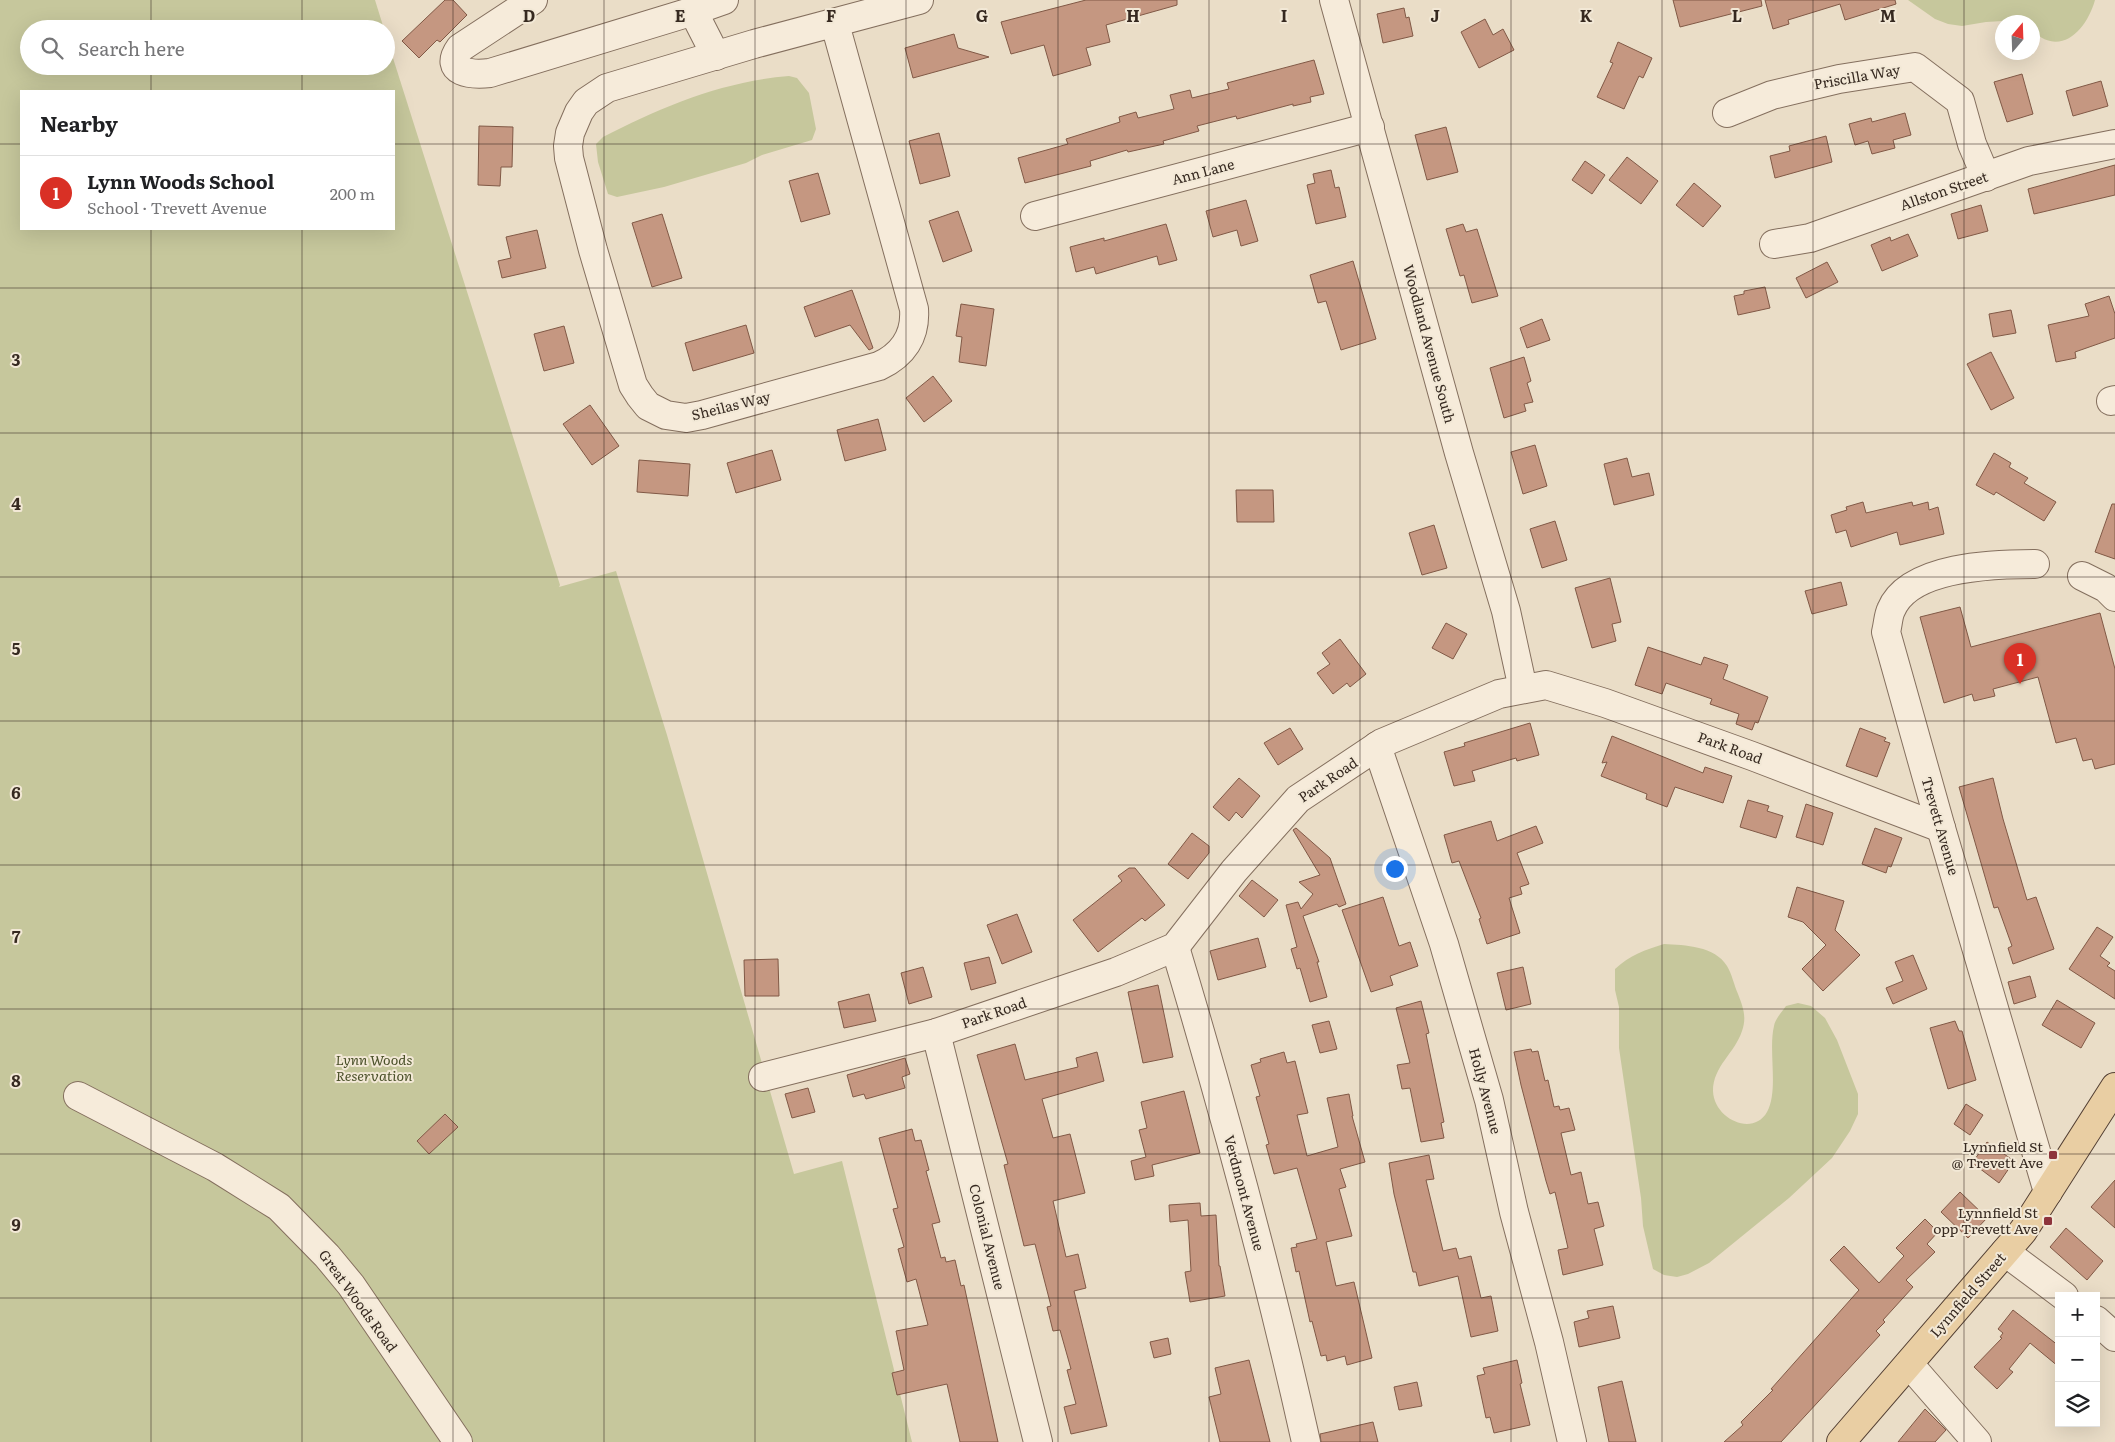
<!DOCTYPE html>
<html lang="en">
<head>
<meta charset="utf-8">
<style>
	:root { --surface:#fff; --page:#f2f2f2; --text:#202124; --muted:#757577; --line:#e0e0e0; --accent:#d93025 }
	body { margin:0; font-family:Literata,serif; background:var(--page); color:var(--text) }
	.controls { position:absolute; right:15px; bottom:15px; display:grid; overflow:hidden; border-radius:0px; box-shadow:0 5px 20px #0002 }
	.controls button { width:45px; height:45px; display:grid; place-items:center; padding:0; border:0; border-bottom:1px solid var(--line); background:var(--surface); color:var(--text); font:25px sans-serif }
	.compass { position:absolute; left:1995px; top:15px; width:45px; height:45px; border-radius:50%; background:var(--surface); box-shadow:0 5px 20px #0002; rotate:19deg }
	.you { position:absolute; left:1394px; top:868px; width:18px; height:18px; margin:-12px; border:4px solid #fff; border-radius:50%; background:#1a73e8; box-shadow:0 0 0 8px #1a73e833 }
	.badge { display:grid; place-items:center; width:32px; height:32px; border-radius:50%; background:var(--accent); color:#fff; font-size:16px; font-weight:700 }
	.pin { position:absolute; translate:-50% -41px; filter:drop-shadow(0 1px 2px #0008) }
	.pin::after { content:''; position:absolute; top:26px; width:18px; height:15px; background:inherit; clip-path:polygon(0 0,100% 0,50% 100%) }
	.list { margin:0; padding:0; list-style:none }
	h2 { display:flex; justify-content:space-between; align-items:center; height:65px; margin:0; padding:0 20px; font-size:21px }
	h2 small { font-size:16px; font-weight:400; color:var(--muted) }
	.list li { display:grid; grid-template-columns:32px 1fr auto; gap:15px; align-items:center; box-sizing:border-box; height:75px; padding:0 20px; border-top:1px solid var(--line) }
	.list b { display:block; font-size:19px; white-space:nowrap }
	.list p { margin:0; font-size:16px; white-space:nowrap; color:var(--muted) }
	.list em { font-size:16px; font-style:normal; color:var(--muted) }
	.icon { flex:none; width:28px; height:28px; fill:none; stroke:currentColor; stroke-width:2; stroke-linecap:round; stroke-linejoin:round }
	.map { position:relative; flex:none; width:2115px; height:1442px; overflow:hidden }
	.search { position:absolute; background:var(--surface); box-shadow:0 5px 20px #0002; left:20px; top:20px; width:375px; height:55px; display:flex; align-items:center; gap:12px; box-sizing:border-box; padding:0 18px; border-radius:28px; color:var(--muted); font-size:19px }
	.panel { position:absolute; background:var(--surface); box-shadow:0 5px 20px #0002; left:20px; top:90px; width:375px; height:140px; border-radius:0px }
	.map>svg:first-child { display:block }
	.green { fill:#c6c79c; fill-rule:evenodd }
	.building { fill:#c59781; stroke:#815946 }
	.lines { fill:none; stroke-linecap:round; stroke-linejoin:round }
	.minor-casing { stroke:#846f5e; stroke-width:30 }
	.major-casing { stroke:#523e32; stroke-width:30 }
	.minor { stroke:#f6ebda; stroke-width:28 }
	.major { stroke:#e9cea3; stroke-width:28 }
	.grid { fill:none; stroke:#362920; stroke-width:1; stroke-opacity:0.55 }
	.poi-dot { fill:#8d343c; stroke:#f2e8d6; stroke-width:2 }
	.labels { text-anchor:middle; stroke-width:4; stroke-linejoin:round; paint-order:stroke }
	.street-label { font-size:14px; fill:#362920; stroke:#f2e8d6 }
	.park-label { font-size:14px; font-style:italic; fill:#4a5029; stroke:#f2e8d6 }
	.poi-label { font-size:14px; fill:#362920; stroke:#f2e8d6; text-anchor:end }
	.grid-label { font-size:16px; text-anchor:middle; font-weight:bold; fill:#362920; stroke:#f2e8d6; stroke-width:4; stroke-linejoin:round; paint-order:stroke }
</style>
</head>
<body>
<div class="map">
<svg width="2115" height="1442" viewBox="0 0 2115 1442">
	<rect width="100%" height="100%" fill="#eaddc7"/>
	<g class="green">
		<path d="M0,0H375L384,29H29V66H386V36L560,585L559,587L616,571L667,735L794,1174L842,1161L912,1442H0ZM21,91H394V229H21Z"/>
		<path d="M1908,0H2095C2087,29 2061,58 2033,31L2032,22H2024L2020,20L1986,22L1962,26L1948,24L1935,19Z"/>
		<path d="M789,76L797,78L809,93L816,129L812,140L762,155L746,163L664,187L617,197L608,194L598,162L596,144L603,137C661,107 723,81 789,76Z"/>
		<path d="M1664,944C1685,945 1715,946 1727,966C1732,974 1734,985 1738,994C1743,1007 1747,1017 1742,1031C1735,1053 1713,1066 1713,1091C1714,1119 1753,1137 1767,1112C1779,1090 1768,1051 1774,1026C1775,1019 1782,1012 1786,1006L1798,1003L1811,1006L1825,1018L1837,1040L1858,1094V1114L1850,1131L1832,1158L1789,1198L1709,1263L1688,1274L1677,1277L1664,1275L1653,1269L1643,1226L1641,1198L1619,1048V1007L1615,990V969C1630,955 1645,950 1664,944Z"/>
	</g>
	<g class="building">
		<path d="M445,0H453L467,15L440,42L437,40L419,58L402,41Z"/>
		<path d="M1086,0H1177V5L1106,25L1110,42L1086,48L1091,65L1053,76L1044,45L1011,54L1001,22Z"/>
		<path d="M1673,0H1761L1762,6L1680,27Z"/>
		<path d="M1765,0H1895L1896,4L1845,20L1840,4L1788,20L1789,24L1773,29Z"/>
		<path d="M1404,8L1406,18L1409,17L1413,36L1383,43L1377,14Z"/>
		<path d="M1485,19L1493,35L1503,29L1514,50L1479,68L1461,32Z"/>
		<path d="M954,34L958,48L989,57L913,78L905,48Z"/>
		<path d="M1618,42L1652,58L1643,78L1639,76L1624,109L1597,97L1613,63L1610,62Z"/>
		<path d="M1314,60L1324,94L1310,97L1311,102L1293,106V104L1237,119L1236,116L1197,126L1199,131L1163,141L1164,144L1128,152L1127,150L1090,161L1091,166L1025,183L1018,158L1068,144L1066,139L1120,122L1119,117L1136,112L1138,118L1174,109L1170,95L1190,90L1192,98L1229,89L1227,83Z"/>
		<path d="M2022,74L2033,114L2007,122L1994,82Z"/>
		<path d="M2101,81L2108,106L2073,116L2066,91Z"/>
		<path d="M1905,113L1911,135L1893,140L1895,148L1872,154L1868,141L1855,145L1849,124L1871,118L1872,122Z"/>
		<path d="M479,126L513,127L512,167H501L500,186L478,185Z"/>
		<path d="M1446,127L1458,172L1427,180L1415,135Z"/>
		<path d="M939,133L950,176L920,184L909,141Z"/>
		<path d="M1826,136L1832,162L1775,178L1770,156L1790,151L1789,146Z"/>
		<path d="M1627,157L1658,181L1641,204L1609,180Z"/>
		<path d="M1585,161L1605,175L1592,194L1572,180Z"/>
		<path d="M2115,165V195L2034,214L2028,189Z"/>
		<path d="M1331,170L1335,188L1339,187L1346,217L1316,224L1307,185L1315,183L1313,174Z"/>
		<path d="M818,173L830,214L801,222L789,181Z"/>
		<path d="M1694,183L1721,206L1703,227L1676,205Z"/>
		<path d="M1246,200L1258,241L1241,246L1237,230L1213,237L1206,211Z"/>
		<path d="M1981,205L1988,231L1958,239L1951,214Z"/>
		<path d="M958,211L972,251L943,262L929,221Z"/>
		<path d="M662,214L682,278L652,287L632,223Z"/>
		<path d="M1166,224L1177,260L1159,265L1157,256L1096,274L1094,267L1076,272L1070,247L1104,238V241Z"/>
		<path d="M1463,224L1466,232L1477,229L1498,296L1472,303L1464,275L1460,276L1446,229Z"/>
		<path d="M537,230L546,268L502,278L498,261L511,258L506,237Z"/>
		<path d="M1908,234L1918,256L1882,271L1871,245L1890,237L1891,241Z"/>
		<path d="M1353,261L1376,339L1341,350L1326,301L1318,303L1310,275Z"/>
		<path d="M1827,262L1838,282L1806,298L1796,278Z"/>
		<path d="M1765,287L1770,308L1738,315L1734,296L1744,294V291Z"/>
		<path d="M852,290L873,348L869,350L850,325L815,337L804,307Z"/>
		<path d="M2109,296L2115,314V338L2075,352L2076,358L2056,362L2048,325L2089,316L2085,304Z"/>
		<path d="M961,304L994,309L986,366L959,362L962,337L956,336Z"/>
		<path d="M2011,310L2016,333L1993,337L1989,314Z"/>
		<path d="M1542,319L1550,340L1527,348L1520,328Z"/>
		<path d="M746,325L754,353L693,371L685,343Z"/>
		<path d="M564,326L574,363L544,371L534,334Z"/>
		<path d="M1991,352L2014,398L1991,410L1967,364Z"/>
		<path d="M1524,357L1531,381L1527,383L1533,402L1524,404L1526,411L1504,418L1490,368Z"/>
		<path d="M933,376L952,401L924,422L906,398Z"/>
		<path d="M590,405L619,446L592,465L563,424Z"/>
		<path d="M878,419L886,450L845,461L837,430Z"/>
		<path d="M1535,445L1547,486L1523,494L1511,452Z"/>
		<path d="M772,450L781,480L736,493L727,463Z"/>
		<path d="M1994,453L2011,463L2009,467L2028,478L2024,483L2056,502L2044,521L1996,492L1994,495L1976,485Z"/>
		<path d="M1627,458L1632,477L1649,473L1654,495L1614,505L1604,464Z"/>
		<path d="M639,460L690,464L688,496L637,492Z"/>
		<path d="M1236,490H1273L1274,522H1237Z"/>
		<path d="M1863,502L1866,513L1912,502L1913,506L1928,502L1929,510L1938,507L1944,534L1900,545L1897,532L1851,547L1846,530L1836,533L1831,515L1847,510L1846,507Z"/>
		<path d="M2112,504H2115V559L2095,552Z"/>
		<path d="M1555,521L1567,560L1542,568L1530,529Z"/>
		<path d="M1434,525L1447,568L1422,575L1409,533Z"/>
		<path d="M1610,578L1621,622L1612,624L1616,641L1592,648L1575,588Z"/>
		<path d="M1841,582L1847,605L1812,614L1805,591Z"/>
		<path d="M1960,607L1971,647L2100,613L2115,669V764L2095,769L2092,759L2083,761L2076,738L2056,743L2038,677L1993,689L1995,696L1974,701L1972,694L1944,703L1920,617Z"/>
		<path d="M1446,623L1467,634L1453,659L1432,648Z"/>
		<path d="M1340,639L1366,674L1350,687L1347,683L1333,694L1317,673L1330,664L1322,653Z"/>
		<path d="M1648,647L1701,665L1704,657L1728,665L1723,679L1768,697L1758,723L1755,722L1752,730L1736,724L1739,714L1710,704L1712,699L1666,683L1662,694L1635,685Z"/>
		<path d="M1530,723L1539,755L1517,761L1516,758L1472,771L1475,781L1454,786L1444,752L1465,746L1464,743Z"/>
		<path d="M1290,728L1303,749L1278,765L1264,743Z"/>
		<path d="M1860,728L1886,738L1884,741L1890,743L1877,777L1846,766Z"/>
		<path d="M1612,736L1703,773L1705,767L1732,776L1723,803L1675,787L1667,807L1646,799L1647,794L1601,776L1607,762L1602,763Z"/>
		<path d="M1239,778L1260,796L1242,818L1236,812L1229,821L1213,807Z"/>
		<path d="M1993,778L2003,819L2027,900L2036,897L2054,949L2013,964L2008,948L2012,946L1998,907L1994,908L1959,787Z"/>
		<path d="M1748,800L1769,806L1767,811L1783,816L1776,838L1740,827Z"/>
		<path d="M1806,804L1833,813L1823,845L1796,837Z"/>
		<path d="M1491,821L1497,841L1536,826L1543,843L1517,853L1529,884L1520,887L1522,894L1509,898L1520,933L1487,944L1479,919L1481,918L1459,861L1452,863L1444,835Z"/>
		<path d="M1296,828L1330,858L1346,904L1339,907L1337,904L1303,916L1319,962H1317L1327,997L1310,1002L1300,968L1297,969L1291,949L1297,947L1286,905L1298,902L1301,909L1313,894L1299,882L1320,875L1293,830Z"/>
		<path d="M1875,828L1902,838L1891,867L1888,866L1886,873L1862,864Z"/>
		<path d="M1192,833L1209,846V853L1188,879L1168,864Z"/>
		<path d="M1129,868H1135L1165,905L1145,921L1142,918L1098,952L1073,920L1122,881L1118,876Z"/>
		<path d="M1252,880L1278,900L1264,917L1239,896Z"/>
		<path d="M1797,887L1844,901L1835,930L1860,955L1823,991L1802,969L1826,945L1803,922L1788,917Z"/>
		<path d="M1383,897L1399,946L1410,942L1418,966L1390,976L1393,985L1371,992L1342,910Z"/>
		<path d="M1017,914L1032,952L1002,964L987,925Z"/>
		<path d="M2097,927L2113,937L2100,956L2110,963L2107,966L2115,971V999L2069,969Z"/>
		<path d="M1258,938L1266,967L1218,980L1210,951Z"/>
		<path d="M1913,955L1927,989L1893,1004L1886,988L1903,981L1895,962Z"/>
		<path d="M989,957L996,983L971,990L964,963Z"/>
		<path d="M778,959L779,996H745L744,960Z"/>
		<path d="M923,967L932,997L909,1004L901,973Z"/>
		<path d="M1523,967L1531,1004L1506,1010L1497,973Z"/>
		<path d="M2030,976L2036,997L2014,1004L2008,982Z"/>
		<path d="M1158,985L1173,1057L1143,1063L1128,992Z"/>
		<path d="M869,994L876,1021L844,1028L838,1002Z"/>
		<path d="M2057,1000L2095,1023L2081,1048L2042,1025Z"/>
		<path d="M1421,1001L1429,1033L1426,1034L1444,1122L1441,1123L1444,1138L1421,1142L1410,1088L1402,1089L1397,1065L1410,1063L1396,1008Z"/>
		<path d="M1329,1021L1337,1049L1320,1053L1312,1025Z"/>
		<path d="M1955,1021L1959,1031H1962L1976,1080L1948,1089L1930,1028Z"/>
		<path d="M1015,1044L1025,1080L1078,1067L1076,1058L1097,1052L1104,1081L1042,1099L1053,1138L1070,1134L1085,1193L1053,1201L1066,1257L1078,1254L1086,1288L1074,1291L1107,1426L1071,1434L1064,1407L1076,1404L1067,1370L1071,1369L1060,1330L1053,1331L1047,1307L1051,1306L1035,1244L1024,1246L1004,1165L1008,1164L977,1055Z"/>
		<path d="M1531,1049L1532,1052L1538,1051L1545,1081L1548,1080L1554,1107L1559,1106L1560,1110L1569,1108L1575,1130L1561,1133L1571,1175L1581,1172L1588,1204L1598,1202L1604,1226L1594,1229L1603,1265L1563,1275L1558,1250L1568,1248L1555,1192L1550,1194L1546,1181L1521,1085L1514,1052Z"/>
		<path d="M1284,1052L1287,1063L1295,1061L1308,1113L1297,1115L1307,1156L1338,1147L1327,1098L1349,1094L1353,1116H1352L1365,1162L1340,1169L1346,1187L1339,1189L1352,1236L1326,1242L1336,1286L1354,1282L1372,1358L1347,1365L1345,1356L1327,1361L1326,1355L1321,1356L1312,1321L1310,1322L1299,1271L1296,1272L1291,1248L1297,1247L1296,1244L1317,1239L1297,1168L1274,1174L1266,1145L1269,1144L1256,1097L1260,1096L1251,1065L1261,1062L1260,1059Z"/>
		<path d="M905,1058L910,1074L902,1077L905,1088L866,1099L864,1094L853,1097L847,1075Z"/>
		<path d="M808,1088L815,1112L792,1118L785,1094Z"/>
		<path d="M1184,1091L1200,1153L1152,1165L1154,1176L1135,1180L1131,1161L1146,1157L1139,1130L1147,1128L1141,1102Z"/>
		<path d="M1966,1104L1983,1115L1970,1135L1954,1124Z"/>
		<path d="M445,1114L458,1127L429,1154L417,1141Z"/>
		<path d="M912,1129L915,1141L921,1140L929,1170L926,1171L940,1222L932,1224L941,1258L945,1257L946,1262L955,1260L961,1286L964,1285L998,1442H960L947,1384L897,1395L892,1373L904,1370L896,1331L928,1325L916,1279L907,1282L898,1249L904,1247L893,1209L898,1208L879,1138Z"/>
		<path d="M1987,1142L2014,1161L1999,1183L1975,1165V1159Z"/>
		<path d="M1429,1155L1434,1179L1426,1180L1443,1251L1456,1248L1459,1259L1471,1256L1481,1298L1491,1296L1498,1331L1471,1337L1458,1276L1419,1286L1416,1272H1413L1394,1194L1389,1163Z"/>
		<path d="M2115,1180V1228L2091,1207Z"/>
		<path d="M1960,1192L1987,1218L1968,1238L1941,1212Z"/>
		<path d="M1200,1203L1201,1216L1216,1215L1219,1266H1220L1225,1296L1190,1302L1185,1272L1191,1271L1188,1220L1170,1222L1169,1205Z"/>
		<path d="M1925,1219L1938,1232L1927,1244L1935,1252L1906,1280L1913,1287L1883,1320L1885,1322L1876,1331L1880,1335L1781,1442H1724L1743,1425L1741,1422L1773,1390L1771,1389L1859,1290L1830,1260L1844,1246L1879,1283L1904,1256L1896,1248Z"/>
		<path d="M2066,1228L2103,1261L2087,1280L2050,1247Z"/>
		<path d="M1613,1306L1620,1338L1579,1347L1574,1322L1589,1318L1587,1311Z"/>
		<path d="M2013,1310L2059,1346V1367L2030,1343L2009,1369L2013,1372L1997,1389L1974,1367L2002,1338L2000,1337L2003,1333L1998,1329Z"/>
		<path d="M1168,1338L1171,1354L1154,1358L1150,1342Z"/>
		<path d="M1249,1360L1270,1442H1220L1209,1397L1221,1394L1215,1368Z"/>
		<path d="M1517,1360L1522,1383L1520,1384L1530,1425L1494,1433L1490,1417L1486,1418L1477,1376L1485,1374L1483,1368Z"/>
		<path d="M1622,1381L1636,1442H1609L1598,1387Z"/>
		<path d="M1417,1382L1422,1406L1399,1410L1394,1387Z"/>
		<path d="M1925,1409L1946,1430L1935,1442H1898Z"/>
		<path d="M1373,1422L1378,1442H1321L1320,1434Z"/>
	</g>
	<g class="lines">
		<g class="minor-casing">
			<g id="minor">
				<path d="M533,0L460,48C442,73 472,75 490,73L687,13L724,0"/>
				<path d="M1334,0L1459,453L1506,611L1523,689"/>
				<path d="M693,11L716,56"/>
				<path d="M835,24L914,309C916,336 903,355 879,366L702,415L686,418L666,415L648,406L640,396L633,385L593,250L569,158L568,146L570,133L579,112L586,102L607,88L754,44L919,0"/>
				<path d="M1727,113L1772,95L1839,79L1915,67L1960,101L1972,144L1986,177"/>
				<path d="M1035,216L1370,127"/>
				<path d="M1774,244L1810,238L2029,161L2115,144"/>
				<path d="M2111,401L2115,400"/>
				<path d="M2035,564C1995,564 1909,566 1891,610C1888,616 1888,625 1886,632L1941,828L2048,1192"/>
				<path d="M2082,576L2106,588L2115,597"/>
				<path d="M1377,746L1444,944L1489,1100L1514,1212L1549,1342L1572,1442"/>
				<path d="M1175,947C1224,1110 1269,1276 1306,1442"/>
				<path d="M936,1033L1038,1442"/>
				<path d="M763,1077L936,1033L1116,972L1175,947L1234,871L1298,799L1382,743L1499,694L1546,685L1605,703L1752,756L1941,828"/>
				<path d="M78,1096L215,1167L279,1207L327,1256L351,1285L458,1442"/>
				<path d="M2005,1252L2064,1296"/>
				<path d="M2096,1320L2115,1337"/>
				<path d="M1909,1364L1977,1442"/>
			</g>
		</g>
		<g class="major-casing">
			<path id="major" d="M1841,1442L2023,1231L2115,1087"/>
		</g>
		<use href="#minor" class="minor"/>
		<use href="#major" class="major"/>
	</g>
	<path class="grid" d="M151,0V29M302,0V29M453,0V1442M604,0V1442M755,0V1442M906,0V1442M1058,0V1442M1209,0V1442M1360,0V1442M1511,0V1442M1662,0V1442M1813,0V1442M1964,0V1442M151,66V91M302,66V91M0,144H21M394,144H2115M151,229V1442M302,229V1442M0,288H2115M0,433H2115M0,577H2115M0,721H2115M0,865H2115M0,1009H2115M0,1154H2115M0,1298H2059M2096,1298H2115"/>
	<g class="poi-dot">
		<rect x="2048" y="1150" width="10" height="10" rx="2.5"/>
		<rect x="2043" y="1216" width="10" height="10" rx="2.5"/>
	</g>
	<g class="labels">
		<g class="street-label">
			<text transform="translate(1857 77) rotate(-10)" y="5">Priscilla Way</text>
			<text transform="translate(1203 172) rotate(-15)" y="5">Ann Lane</text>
			<text transform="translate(1944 191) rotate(-19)" y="5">Allston Street</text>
			<text transform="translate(1429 344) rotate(75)" y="5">Woodland Avenue South</text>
			<text transform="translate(731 406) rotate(-14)" y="5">Sheilas Way</text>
			<text transform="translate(1730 748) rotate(20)" y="5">Park Road</text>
			<text transform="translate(1328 780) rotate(-34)" y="5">Park Road</text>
			<text transform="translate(1940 826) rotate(74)" y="5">Trevett Avenue</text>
			<text transform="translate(994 1013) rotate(-19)" y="5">Park Road</text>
			<text transform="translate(1485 1091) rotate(75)" y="5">Holly Avenue</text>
			<text transform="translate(1244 1193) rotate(75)" y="5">Verdmont Avenue</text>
			<text transform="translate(987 1237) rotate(76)" y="5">Colonial Avenue</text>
			<text transform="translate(1968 1295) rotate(-49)" y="5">Lynnfield Street</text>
			<text transform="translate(358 1301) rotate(54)" y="5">Great Woods Road</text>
		</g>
		<g class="park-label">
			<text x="374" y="1065">Lynn Woods<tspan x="374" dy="16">Reservation</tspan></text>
		</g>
		<g class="poi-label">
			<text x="2043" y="1152">Lynnfield St<tspan x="2043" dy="16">@ Trevett Ave</tspan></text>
			<text x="2038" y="1218">Lynnfield St<tspan x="2038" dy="16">opp Trevett Ave</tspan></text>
		</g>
	</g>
	<g class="grid-label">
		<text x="529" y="22">D</text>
		<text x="680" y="22">E</text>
		<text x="831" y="22">F</text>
		<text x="982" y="22">G</text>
		<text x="1133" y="22">H</text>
		<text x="1284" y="22">I</text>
		<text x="1435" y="22">J</text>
		<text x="1586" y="22">K</text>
		<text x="1737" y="22">L</text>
		<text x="1888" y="22">M</text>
		<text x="16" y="366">3</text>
		<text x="16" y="510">4</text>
		<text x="16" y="655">5</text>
		<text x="16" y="799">6</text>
		<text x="16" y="943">7</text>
		<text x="16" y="1087">8</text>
		<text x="16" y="1231">9</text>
	</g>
</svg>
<div class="controls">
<button>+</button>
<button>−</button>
<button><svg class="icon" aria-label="layers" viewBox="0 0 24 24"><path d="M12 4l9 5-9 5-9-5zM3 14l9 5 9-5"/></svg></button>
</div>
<svg class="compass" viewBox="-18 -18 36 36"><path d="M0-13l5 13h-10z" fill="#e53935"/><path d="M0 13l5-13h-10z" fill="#757577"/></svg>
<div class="you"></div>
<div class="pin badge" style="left:2020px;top:684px">1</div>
<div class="search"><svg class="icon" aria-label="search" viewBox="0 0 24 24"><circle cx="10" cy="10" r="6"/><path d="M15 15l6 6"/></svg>Search here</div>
<section class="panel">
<h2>Nearby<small></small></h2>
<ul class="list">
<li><span class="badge">1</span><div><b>Lynn Woods School</b><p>School · Trevett Avenue</p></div><em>200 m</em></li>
</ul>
</section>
</div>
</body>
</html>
